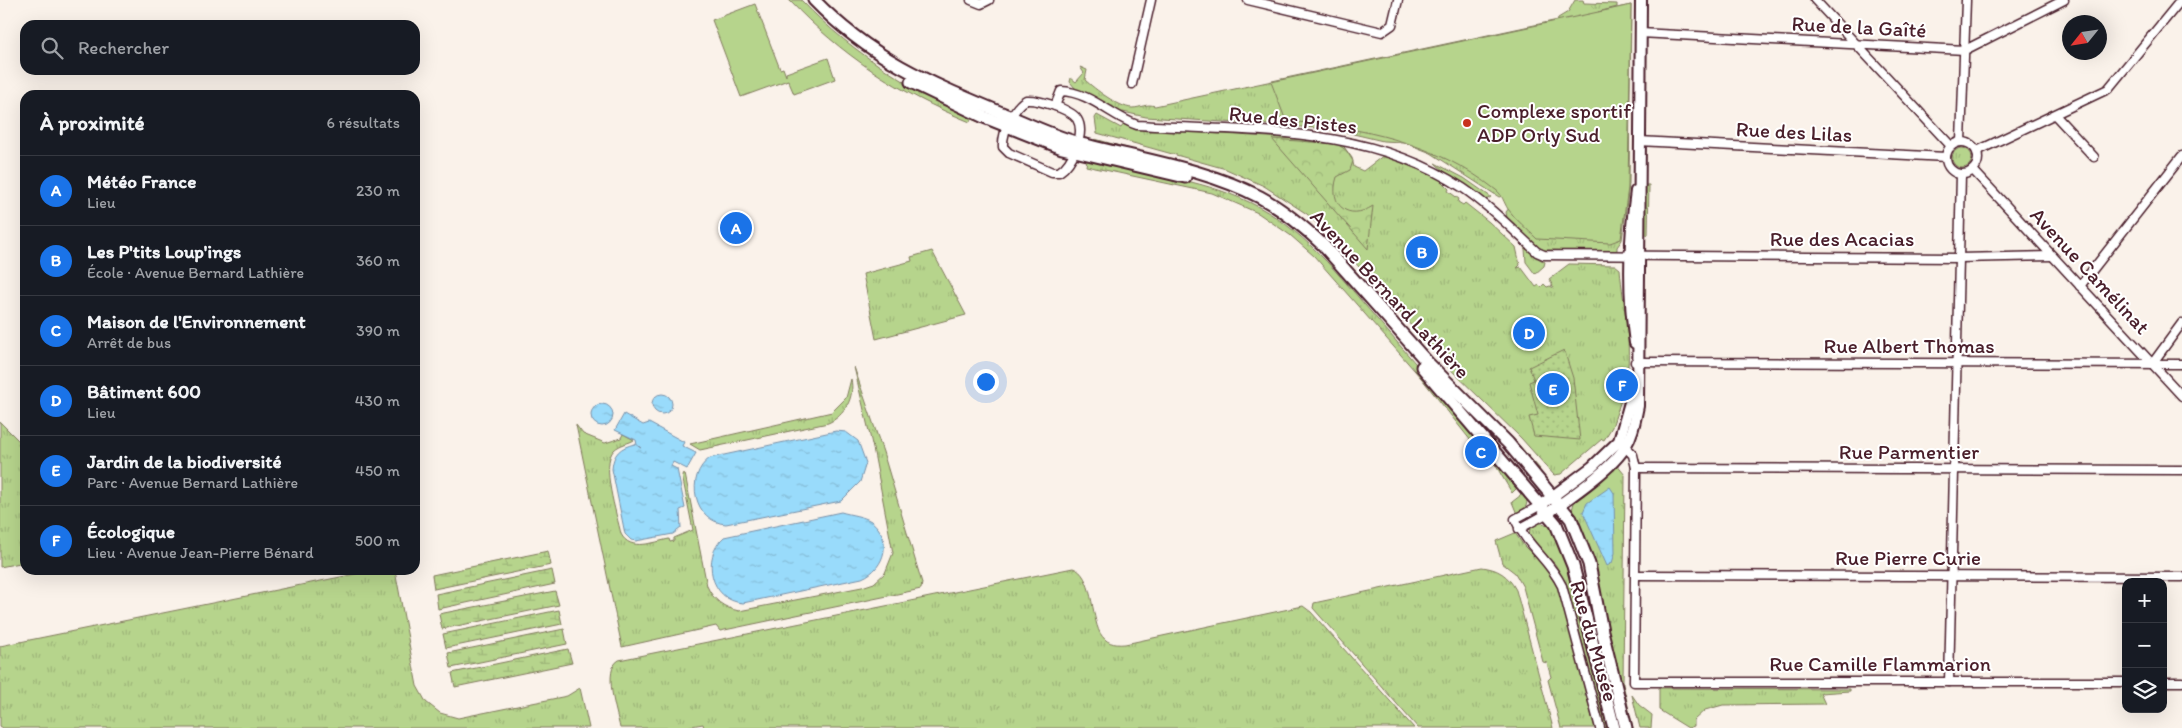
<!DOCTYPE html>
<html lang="fr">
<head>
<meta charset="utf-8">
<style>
	:root { --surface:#171b24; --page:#242831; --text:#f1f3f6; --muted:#9ea1a6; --line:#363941; --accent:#1a73e8 }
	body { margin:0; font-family:Itim,sans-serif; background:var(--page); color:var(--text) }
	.controls { position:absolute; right:15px; bottom:15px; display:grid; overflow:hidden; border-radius:10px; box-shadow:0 5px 20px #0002 }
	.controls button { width:45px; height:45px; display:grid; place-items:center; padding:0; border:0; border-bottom:1px solid var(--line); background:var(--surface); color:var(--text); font:25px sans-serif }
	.compass { position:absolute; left:2062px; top:15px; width:45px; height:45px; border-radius:50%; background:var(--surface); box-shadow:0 5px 20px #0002; rotate:240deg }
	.you { position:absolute; left:985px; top:381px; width:18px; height:18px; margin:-12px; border:4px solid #fff; border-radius:50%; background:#1a73e8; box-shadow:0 0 0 8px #1a73e833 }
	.badge { display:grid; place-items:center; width:32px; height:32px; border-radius:50%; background:var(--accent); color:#fff; font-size:16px; font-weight:700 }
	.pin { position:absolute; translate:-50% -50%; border:2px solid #fff; box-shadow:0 1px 5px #0006 }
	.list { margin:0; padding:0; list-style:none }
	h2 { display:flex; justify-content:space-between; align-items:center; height:65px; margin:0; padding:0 20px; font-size:21px }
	h2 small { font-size:16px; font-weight:400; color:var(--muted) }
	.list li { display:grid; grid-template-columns:32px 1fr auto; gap:15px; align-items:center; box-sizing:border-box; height:70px; padding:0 20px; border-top:1px solid var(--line) }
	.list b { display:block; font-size:19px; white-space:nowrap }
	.list p { margin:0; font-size:16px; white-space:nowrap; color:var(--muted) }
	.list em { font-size:16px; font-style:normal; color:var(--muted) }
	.icon { flex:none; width:28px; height:28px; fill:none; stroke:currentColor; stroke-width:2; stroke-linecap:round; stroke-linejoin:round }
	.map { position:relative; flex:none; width:2182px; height:728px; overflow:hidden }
	.search { position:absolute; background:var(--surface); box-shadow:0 5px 20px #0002; left:20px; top:20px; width:400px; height:55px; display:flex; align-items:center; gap:12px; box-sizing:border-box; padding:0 18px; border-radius:15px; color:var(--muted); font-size:19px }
	.panel { position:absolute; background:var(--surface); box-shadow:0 5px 20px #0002; left:20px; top:90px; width:400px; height:485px; border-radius:15px }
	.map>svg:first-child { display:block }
	.grass { fill:url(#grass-tufts); stroke:#807a5c }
	.forest { fill:url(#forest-crowns); stroke:#807a5c }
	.wetland { fill:url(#wetland-marsh); stroke:#807a5c }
	.garden { fill:url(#garden-dots); stroke:#807a5c }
	.pitch { fill:#b6d48c; stroke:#807a5c }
	.water { fill:url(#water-ripples); stroke:#7990a8 }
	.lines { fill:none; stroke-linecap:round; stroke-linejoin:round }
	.minor-casing { stroke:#4a1f2b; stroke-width:11 }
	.tertiary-casing { stroke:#4a1f2b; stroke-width:14 }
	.secondary-casing { stroke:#4a1f2b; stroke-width:15 }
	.minor { stroke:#fff; stroke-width:8 }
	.tertiary { stroke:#fff; stroke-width:10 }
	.secondary { stroke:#fff; stroke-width:11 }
	.poi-dot { fill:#c8321e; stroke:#fff; stroke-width:2 }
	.labels { text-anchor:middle; stroke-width:4; stroke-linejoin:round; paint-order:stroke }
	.street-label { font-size:21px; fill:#4a1f2b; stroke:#fff }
	.poi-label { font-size:21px; fill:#4a1f2b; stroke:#fff; text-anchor:start }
</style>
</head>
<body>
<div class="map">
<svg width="2182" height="728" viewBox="0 0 2182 728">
	<defs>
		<pattern id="grass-tufts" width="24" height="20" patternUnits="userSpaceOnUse" patternTransform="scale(1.25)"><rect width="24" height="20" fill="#b6d48c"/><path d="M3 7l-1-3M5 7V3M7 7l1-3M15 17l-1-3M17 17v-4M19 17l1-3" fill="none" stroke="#9eb679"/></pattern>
		<pattern id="forest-crowns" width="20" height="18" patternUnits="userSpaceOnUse" patternTransform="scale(1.25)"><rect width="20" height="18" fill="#b6d48c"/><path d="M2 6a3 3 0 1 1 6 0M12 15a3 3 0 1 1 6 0" fill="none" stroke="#9eb679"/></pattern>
		<pattern id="wetland-marsh" width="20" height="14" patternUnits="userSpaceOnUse" patternTransform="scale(1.25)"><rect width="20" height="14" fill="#b6d48c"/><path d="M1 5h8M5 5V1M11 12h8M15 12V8" fill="none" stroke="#9eb679"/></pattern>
		<pattern id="garden-dots" width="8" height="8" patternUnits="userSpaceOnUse" patternTransform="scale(1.25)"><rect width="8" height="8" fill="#b6d48c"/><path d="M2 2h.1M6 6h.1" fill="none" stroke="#9eb679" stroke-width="1.8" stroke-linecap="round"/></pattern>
		<pattern id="water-ripples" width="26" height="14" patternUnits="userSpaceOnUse" patternTransform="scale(1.25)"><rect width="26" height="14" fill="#99dbfb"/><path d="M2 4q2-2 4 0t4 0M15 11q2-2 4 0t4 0" fill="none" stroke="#85bcd7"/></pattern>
	</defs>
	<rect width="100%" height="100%" fill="#faf2ea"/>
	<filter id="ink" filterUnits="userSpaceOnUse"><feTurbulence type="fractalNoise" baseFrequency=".02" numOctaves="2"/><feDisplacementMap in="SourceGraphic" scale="10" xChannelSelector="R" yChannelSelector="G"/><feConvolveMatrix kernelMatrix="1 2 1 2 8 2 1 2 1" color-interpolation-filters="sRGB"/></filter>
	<g filter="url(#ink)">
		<g class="grass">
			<path d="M789,0H801C855,57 921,95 992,125V127L971,119L970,122C899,93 841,55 789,0Z"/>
			<path d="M1575,0H1583L1584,3L1617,4V7L1598,12L1631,5L1629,184L1622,240L1617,247V250L1612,252L1544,250L1535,245L1507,218L1506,212L1513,203L1503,196L1499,197L1431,153L1403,142L1383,141L1345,132L1317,128L1146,117L1123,112L1121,113L1075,88L1070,82L1071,78L1076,82L1084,73L1080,67L1087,70L1085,80C1095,89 1118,107 1132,108C1141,108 1146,103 1155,106L1558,20V18L1568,12Z"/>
			<path d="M1097,115L1121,128L1124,124L1146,129L1313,140L1342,144L1352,158L1354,167L1363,171L1384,155L1438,178L1449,189L1448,191L1459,199L1458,202L1463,205L1465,203L1489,222L1516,247L1520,265L1517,268L1521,267L1536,287L1539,285L1541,287L1544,284L1547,287L1550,286L1554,288L1549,279L1569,264L1615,265L1620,269C1623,305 1633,346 1626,382H1621V388L1624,391L1612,427L1604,440L1602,439L1561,474L1554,475L1521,438L1444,363L1345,251L1307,214L1264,186L1226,169L1097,133L1095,118Z"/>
			<path d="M1095,139L1201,169L1283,204L1298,216L1333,247L1436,365L1510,435L1540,469L1538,471L1275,203L1093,142Z"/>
			<circle cx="1962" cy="158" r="10"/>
			<path d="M1087,160C1141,173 1198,178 1249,202C1302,227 1339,275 1377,319C1425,374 1472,430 1519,486L1512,493L1496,466L1478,444L1475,446L1422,379L1314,256L1290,235L1258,213L1212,193L1086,166Z"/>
			<path d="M1435,163L1464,178L1491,197L1486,200L1447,174Z"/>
			<path d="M1645,185H1649L1648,235H1644L1643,187Z"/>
			<path d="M1521,242L1534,256L1545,262L1544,266L1535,274L1526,262L1525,249Z"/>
			<path d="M932,251L966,315L876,339L863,274L912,261L911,257Z"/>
			<path d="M854,367L883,452L922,583L921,589L720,631L716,626L622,647L576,425L583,434L605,443L621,438L623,434L634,440C630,443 620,444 614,450C600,464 617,515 621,534C630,552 654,542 669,539L670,542L674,541V538L693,530L682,475L683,473L685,474L707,586C713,600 724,608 739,611L862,587L874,583L885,573L893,553L874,453Z"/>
			<path d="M851,379C855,397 845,416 828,423L700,450L690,444L832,412L846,398Z"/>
			<path d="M0,422L25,447V562L0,567Z"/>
			<path d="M1616,464L1625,475L1623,684L1633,728H1631L1572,510L1575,499Z"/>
			<path d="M1525,492C1529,503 1527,509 1517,514L1512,502Z"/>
			<path d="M1538,522L1552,526L1568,562L1610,728H1605L1567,585L1555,564L1529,537L1530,528Z"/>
			<path d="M1515,533L1524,546L1545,567L1559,590L1595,728H1561L1548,680L1551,677L1547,663L1543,662L1523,587L1515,573L1502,563L1496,541Z"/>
			<path d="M1482,567C1498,569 1508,575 1516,590L1553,728H1418L1313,608L1314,603Z"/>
			<path d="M1073,568C1093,574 1091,616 1100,633C1106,643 1113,645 1125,644L1303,606L1311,612L1414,728H704L703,724L680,728H620C617,712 602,670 619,660Z"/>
			<path d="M375,570H395L417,686L426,702L440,713L458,718L567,696L580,688L589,728H3L0,726V646Z"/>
			<path d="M1659,688L1850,689V691L1820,693L1825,704L1723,705L1705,710L1694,720V726L1688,728L1659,710Z"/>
			<path d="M1632,695L1639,705L1652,715L1651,728H1640Z"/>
		</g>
		<path class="forest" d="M1272,139L1337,144L1346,150L1353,161L1350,170L1337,177C1328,205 1348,222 1373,206L1368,249Z"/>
		<g class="wetland">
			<path d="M548,551L551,565L434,589L432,575Z"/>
			<path d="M552,570L555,584L438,609L436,594Z"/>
			<path d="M555,591L559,605L442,629L439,614Z"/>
			<path d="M559,610L562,624L446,648L443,634Z"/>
			<path d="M564,629L567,644L451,668L448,653Z"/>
			<path d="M568,649L572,663L455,687L452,673Z"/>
		</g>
		<path class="garden" d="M1564,350L1573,378L1580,440L1534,436L1529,417L1538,415L1529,382L1534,380L1529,367Z"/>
		<g class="pitch">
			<path d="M755,4L780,69L783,68L786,76V73L828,58L835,79L794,94L788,80L741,97L712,20Z"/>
			<path d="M1631,5L1628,188L1621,239L1610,243L1537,239C1527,229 1516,220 1508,209C1504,203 1502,194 1496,190C1435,142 1361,127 1286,121L1271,82Z"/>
		</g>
		<g class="water">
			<circle cx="662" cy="404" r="10"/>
			<circle cx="602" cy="415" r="11"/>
			<path d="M624,414L643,425L649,423L684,442L682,446L696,453L687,469L673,462L671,466L677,469L685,508L680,510L681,528L673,534L636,541L631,540L625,534L612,469C613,454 620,447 635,444L641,448L637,445L636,440L615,430Z"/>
			<path d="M836,431L846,432L858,441L866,463L860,482L841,501L726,524C694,522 684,476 710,458Z"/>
			<path d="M1610,487L1614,493L1615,553L1612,563L1607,566L1583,512L1587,503Z"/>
			<path d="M841,512C851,515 863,516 871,521C893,538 886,568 862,578L743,603C710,601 701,557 724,537Z"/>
		</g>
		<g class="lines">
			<g class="minor-casing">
				<g id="minor">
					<path d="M971,0L981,4L989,0"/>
					<path d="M1248,0L1382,32L1392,25L1398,0"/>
					<path d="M1815,0L1951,146"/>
					<path d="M1640,33L1965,50L2064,0"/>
					<path d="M1132,84L1151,0"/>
					<path d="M1026,100C1037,99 1071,109 1077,119C1086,133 1072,164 1059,172H1052L1009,153L1003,147C1002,133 1013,107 1026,100Z"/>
					<path d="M1055,106L1061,91C1090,92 1111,116 1137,125C1249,132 1365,124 1463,188C1491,207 1513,230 1537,252L1544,255L1959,258L2052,256"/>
					<path d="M2055,115L2094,157"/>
					<path d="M1639,141L1946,157"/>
					<path d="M1961,142L1966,0"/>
					<circle cx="1962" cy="158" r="16"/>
					<path d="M1977,151L2108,89L2181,0"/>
					<path d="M1973,170L2182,396"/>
					<path d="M2080,286L2182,156"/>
					<path d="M1635,362L2182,364"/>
					<path d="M2152,364L2182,323"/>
					<path d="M1622,444L1633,455L1636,468L1634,682H2126"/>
					<path d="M1636,468L2182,470"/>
					<path d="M1541,505L1515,519C1528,548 1549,559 1562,586L1600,728"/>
					<path d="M1519,529L1548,513"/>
					<path d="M1635,575L2182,577"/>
					<path d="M1949,682L1961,174"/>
					<path d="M2163,682H2182"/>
				</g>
			</g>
			<g class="tertiary-casing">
				<g id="tertiary">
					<path d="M1635,343C1628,294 1629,241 1636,191"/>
					<path d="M1541,505L1592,467L1619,441L1634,388"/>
					<path d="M1548,513C1570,497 1612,469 1625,447C1633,434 1635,420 1638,406L1641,0"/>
				</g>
			</g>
			<g class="secondary-casing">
				<g id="secondary">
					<path d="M814,0C871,59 930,83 1004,114C1028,124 1053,136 1078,143C1138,159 1204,168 1260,197C1284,210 1304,227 1323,245L1428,363L1508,443L1571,519L1589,564L1602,631L1626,728"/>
					<path d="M911,82L984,117L1062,148L1185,177"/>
					<path d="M1422,367L1556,524L1573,566L1614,728"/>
				</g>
			</g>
			<use href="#minor" class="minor"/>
			<use href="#tertiary" class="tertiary"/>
			<use href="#secondary" class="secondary"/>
		</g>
	</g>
	<circle class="poi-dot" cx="1467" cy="123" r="5"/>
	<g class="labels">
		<g class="street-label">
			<text transform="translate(1859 27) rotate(3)" y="7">Rue de la Gaîté</text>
			<text transform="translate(1293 120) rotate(6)" y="7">Rue des Pistes</text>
			<text transform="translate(1794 132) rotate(3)" y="7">Rue des Lilas</text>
			<text x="1842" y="246">Rue des Acacias</text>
			<text transform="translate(2090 271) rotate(47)" y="7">Avenue Camélinat</text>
			<text transform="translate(1390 294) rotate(47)" y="7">Avenue Bernard Lathière</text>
			<text x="1909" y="353">Rue Albert Thomas</text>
			<text x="1909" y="459">Rue Parmentier</text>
			<text x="1908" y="565">Rue Pierre Curie</text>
			<text transform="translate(1594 641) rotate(74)" y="7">Rue du Musée</text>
			<text x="1880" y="671">Rue Camille Flammarion</text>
		</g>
		<g class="poi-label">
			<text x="1477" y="118">Complexe sportif<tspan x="1477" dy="24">ADP Orly Sud</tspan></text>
		</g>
	</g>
</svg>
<div class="controls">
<button>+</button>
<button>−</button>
<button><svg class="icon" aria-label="layers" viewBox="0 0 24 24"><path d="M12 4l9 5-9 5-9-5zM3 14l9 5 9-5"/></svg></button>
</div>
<svg class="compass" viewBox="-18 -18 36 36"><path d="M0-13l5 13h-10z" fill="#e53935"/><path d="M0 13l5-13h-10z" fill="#9ea1a6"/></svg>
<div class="you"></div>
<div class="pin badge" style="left:736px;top:228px">A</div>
<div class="pin badge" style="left:1422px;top:252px">B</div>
<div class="pin badge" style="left:1481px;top:452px">C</div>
<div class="pin badge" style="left:1529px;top:333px">D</div>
<div class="pin badge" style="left:1553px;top:389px">E</div>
<div class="pin badge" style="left:1622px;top:385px">F</div>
<div class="search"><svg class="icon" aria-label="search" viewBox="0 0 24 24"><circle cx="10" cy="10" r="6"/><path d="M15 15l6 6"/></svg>Rechercher</div>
<section class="panel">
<h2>À proximité<small>6 résultats</small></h2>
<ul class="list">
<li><span class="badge">A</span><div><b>Météo France</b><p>Lieu</p></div><em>230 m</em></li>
<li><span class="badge">B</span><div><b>Les P'tits Loup'ings</b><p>École · Avenue Bernard Lathière</p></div><em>360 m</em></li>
<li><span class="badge">C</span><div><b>Maison de l'Environnement</b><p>Arrêt de bus</p></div><em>390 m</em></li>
<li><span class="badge">D</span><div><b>Bâtiment 600</b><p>Lieu</p></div><em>430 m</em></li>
<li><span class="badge">E</span><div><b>Jardin de la biodiversité</b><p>Parc · Avenue Bernard Lathière</p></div><em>450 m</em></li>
<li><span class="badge">F</span><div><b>Écologique</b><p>Lieu · Avenue Jean-Pierre Bénard</p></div><em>500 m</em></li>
</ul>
</section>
</div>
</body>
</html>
